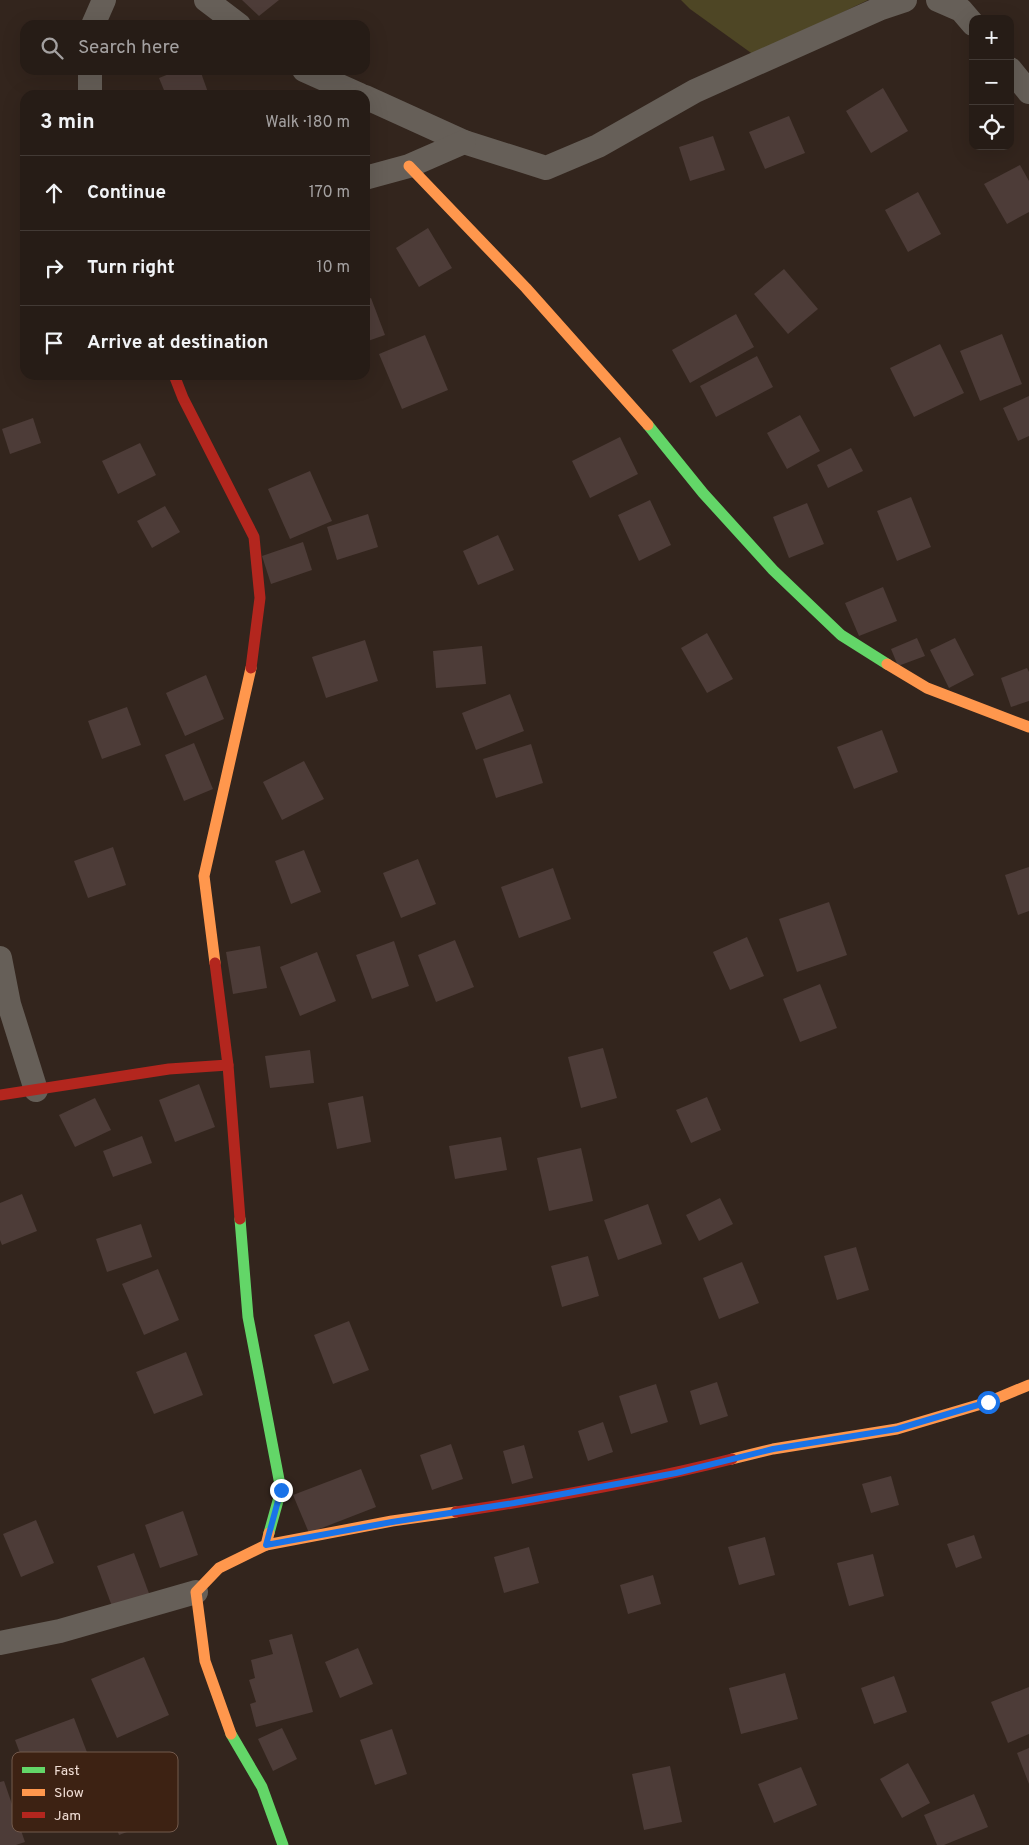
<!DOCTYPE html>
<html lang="en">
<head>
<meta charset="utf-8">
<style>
	:root { --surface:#261c16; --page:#2e251f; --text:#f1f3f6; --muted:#a4a1a1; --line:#423a35 }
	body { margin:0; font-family:Overpass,sans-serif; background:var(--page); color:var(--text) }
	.controls { position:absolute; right:15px; top:15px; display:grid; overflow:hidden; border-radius:10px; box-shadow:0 5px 20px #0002 }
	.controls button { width:45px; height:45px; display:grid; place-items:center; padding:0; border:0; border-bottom:1px solid var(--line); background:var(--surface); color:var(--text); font:25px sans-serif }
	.stop { position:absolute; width:15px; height:15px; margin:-11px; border:4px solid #1a73e8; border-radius:50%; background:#fff }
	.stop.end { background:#1a73e8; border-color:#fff; box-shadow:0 1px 5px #0008 }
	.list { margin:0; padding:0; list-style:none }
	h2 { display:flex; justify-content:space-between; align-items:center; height:65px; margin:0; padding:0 20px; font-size:21px }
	h2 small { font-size:16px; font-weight:400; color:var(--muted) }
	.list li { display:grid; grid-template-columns:32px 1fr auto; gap:15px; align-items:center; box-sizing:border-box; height:75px; padding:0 20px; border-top:1px solid var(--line) }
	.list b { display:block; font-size:19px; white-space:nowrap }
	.list em { font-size:16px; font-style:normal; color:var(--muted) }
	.icon { flex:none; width:28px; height:28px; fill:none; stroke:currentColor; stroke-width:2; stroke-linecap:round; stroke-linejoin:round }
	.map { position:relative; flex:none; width:1029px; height:1845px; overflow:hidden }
	.search { position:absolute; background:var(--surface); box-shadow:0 5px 20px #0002; left:20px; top:20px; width:350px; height:55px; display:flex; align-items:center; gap:12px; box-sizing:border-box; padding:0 18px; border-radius:15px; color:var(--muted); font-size:19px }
	.panel { position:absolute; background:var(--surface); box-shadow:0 5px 20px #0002; left:20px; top:90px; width:350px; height:290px; border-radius:15px }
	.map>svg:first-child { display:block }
	.green { fill:#4e4625 }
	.building { fill:#4d3c38 }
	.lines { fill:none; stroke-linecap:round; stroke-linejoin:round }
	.street { stroke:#665f58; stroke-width:24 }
	.fast { stroke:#63d668; stroke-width:11 }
	.slow { stroke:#ff974d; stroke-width:11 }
	.jam { stroke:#b3261e; stroke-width:11 }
	.route { stroke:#1a73e8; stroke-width:6 }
	.key { fill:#3d2213; stroke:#735a4d; stroke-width:1 }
	.key-label { font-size:14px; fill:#f1ded5 }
</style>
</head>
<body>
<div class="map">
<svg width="1029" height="1845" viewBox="0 0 1029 1845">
	<rect width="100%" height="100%" fill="#33251d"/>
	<path class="green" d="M681,0H868L754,55L690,9Z"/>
	<g class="building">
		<path d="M242,0H279L259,16Z"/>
		<path d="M179,70H200L209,95H166L159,78Z"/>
		<path d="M883,88L908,131L871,153L846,111Z"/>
		<path d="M789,116L805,153L765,169L749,132Z"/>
		<path d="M713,136L725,170L690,181L679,147Z"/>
		<path d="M1020,165L1029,181V212L1007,224L984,184Z"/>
		<path d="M918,192L941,234L908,252L885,210Z"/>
		<path d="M428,228L452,268L419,287L396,248Z"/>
		<path d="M784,269L818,309L788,334L754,294Z"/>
		<path d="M371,298L385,335L365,342V300Z"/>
		<path d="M736,314L754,347L690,383L672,350Z"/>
		<path d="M1002,334L1022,384L980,401L960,351Z"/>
		<path d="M425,335L448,390L402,409L379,354Z"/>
		<path d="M940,344L964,393L914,417L890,368Z"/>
		<path d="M757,356L773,387L716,417L700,386Z"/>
		<path d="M1029,396V436L1018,441L1003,408Z"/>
		<path d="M800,415L820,451L787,469L767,433Z"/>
		<path d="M33,418L41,443L10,454L2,429Z"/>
		<path d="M620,437L638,474L590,498L572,461Z"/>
		<path d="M140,443L156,475L118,494L102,461Z"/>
		<path d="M851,448L863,471L828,488L817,465Z"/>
		<path d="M310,471L332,521L290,539L268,489Z"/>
		<path d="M911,497L931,547L897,561L877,511Z"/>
		<path d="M650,500L671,545L639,561L618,515Z"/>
		<path d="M807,503L824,544L789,558L773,517Z"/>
		<path d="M165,506L180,532L152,548L137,521Z"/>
		<path d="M368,514L378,547L337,560L327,527Z"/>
		<path d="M498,535L514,570L478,585L463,551Z"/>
		<path d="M303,542L312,570L271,584L262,556Z"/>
		<path d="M883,587L897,621L859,636L845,603Z"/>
		<path d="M707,633L733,679L707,693L681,648Z"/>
		<path d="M917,638L925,656L898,666L891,649Z"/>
		<path d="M955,638L974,675L949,688L930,650Z"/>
		<path d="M365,640L378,681L326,698L312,657Z"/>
		<path d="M482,646L486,684L436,688L433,651Z"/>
		<path d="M1027,668L1029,672V701L1011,707L1001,678Z"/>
		<path d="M206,675L224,719L185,736L166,693Z"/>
		<path d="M510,694L524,731L476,750L462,713Z"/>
		<path d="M127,707L141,745L102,759L88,721Z"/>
		<path d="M882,730L898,772L854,789L837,747Z"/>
		<path d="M194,743L213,789L184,801L165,755Z"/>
		<path d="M531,744L543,783L496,798L483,759Z"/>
		<path d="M304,761L324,799L282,820L263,782Z"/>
		<path d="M113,847L126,885L88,898L74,861Z"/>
		<path d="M304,850L321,892L291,904L275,861Z"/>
		<path d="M418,859L436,904L401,918L383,873Z"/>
		<path d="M1029,867V911L1018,915L1005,875Z"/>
		<path d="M553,868L571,919L519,938L501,887Z"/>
		<path d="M829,902L847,955L797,972L779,919Z"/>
		<path d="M747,937L764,976L730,990L713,952Z"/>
		<path d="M455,940L474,987L436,1002L418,955Z"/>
		<path d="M394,941L409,986L372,999L356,955Z"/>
		<path d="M260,946L267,988L233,994L226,952Z"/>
		<path d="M317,952L336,1001L300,1016L280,967Z"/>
		<path d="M820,984L837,1028L800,1042L783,999Z"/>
		<path d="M603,1048L617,1098L581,1108L568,1057Z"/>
		<path d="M310,1050L314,1083L270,1088L265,1056Z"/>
		<path d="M199,1084L215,1127L175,1142L159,1100Z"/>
		<path d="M363,1096L371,1142L337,1149L328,1103Z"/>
		<path d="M707,1097L721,1130L691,1143L676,1110Z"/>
		<path d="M95,1098L111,1130L75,1147L59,1115Z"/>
		<path d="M142,1136L152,1163L113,1177L103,1151Z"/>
		<path d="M501,1137L507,1170L455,1179L449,1146Z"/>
		<path d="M581,1148L593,1201L549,1211L537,1158Z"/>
		<path d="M22,1194L37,1231L2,1245L0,1240V1203Z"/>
		<path d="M720,1198L733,1224L699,1241L686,1215Z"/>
		<path d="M648,1204L662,1244L618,1260L604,1220Z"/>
		<path d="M141,1224L152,1257L107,1272L96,1239Z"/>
		<path d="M856,1247L869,1290L837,1300L824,1256Z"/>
		<path d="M588,1256L599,1296L562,1307L551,1266Z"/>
		<path d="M742,1262L759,1303L719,1319L703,1278Z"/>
		<path d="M158,1269L179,1320L144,1335L122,1284Z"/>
		<path d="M349,1321L369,1370L333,1384L314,1335Z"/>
		<path d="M186,1352L203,1395L154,1414L136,1372Z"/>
		<path d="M717,1382L728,1416L700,1425L690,1391Z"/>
		<path d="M656,1384L668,1422L631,1434L619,1396Z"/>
		<path d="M603,1422L613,1452L588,1461L578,1431Z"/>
		<path d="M451,1444L463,1479L432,1490L420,1455Z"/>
		<path d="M524,1445L533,1478L512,1484L503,1451Z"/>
		<path d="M361,1469L376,1507L309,1533L293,1495Z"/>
		<path d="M891,1476L899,1505L871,1513L862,1484Z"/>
		<path d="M183,1511L198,1555L160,1568L145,1525Z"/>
		<path d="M36,1520L54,1563L21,1577L3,1534Z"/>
		<path d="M974,1535L982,1558L956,1568L947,1544Z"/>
		<path d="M765,1537L775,1575L739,1585L728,1547Z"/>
		<path d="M529,1547L539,1583L504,1593L494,1557Z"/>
		<path d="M134,1553L150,1596L113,1609L97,1566Z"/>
		<path d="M873,1554L884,1596L849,1606L837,1563Z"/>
		<path d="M653,1575L661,1604L628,1614L620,1585Z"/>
		<path d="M292,1634L313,1712L256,1727L250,1704L256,1702L249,1680L255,1678L251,1660L273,1654L269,1640Z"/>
		<path d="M358,1648L373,1684L340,1698L325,1662Z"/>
		<path d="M144,1657L169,1715L117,1738L91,1679Z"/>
		<path d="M785,1673L798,1719L741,1734L729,1688Z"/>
		<path d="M894,1676L907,1712L874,1724L861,1688Z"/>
		<path d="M1029,1687V1734L1008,1743L991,1702Z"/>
		<path d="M74,1718L88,1755L29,1777L15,1740Z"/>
		<path d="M282,1728L297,1759L273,1771L258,1739Z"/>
		<path d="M392,1729L407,1774L375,1785L360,1740Z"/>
		<path d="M1029,1748V1784L1017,1753Z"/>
		<path d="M908,1763L930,1803L902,1818L880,1779Z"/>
		<path d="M670,1766L682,1822L644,1830L632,1774Z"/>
		<path d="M801,1767L817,1805L774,1823L758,1784Z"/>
		<path d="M137,1772L156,1821L119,1835L101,1785Z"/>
		<path d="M4,1781L25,1842L16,1845H0V1782Z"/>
		<path d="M974,1794L988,1827L944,1845H937L924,1815Z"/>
	</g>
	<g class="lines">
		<g class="street">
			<path d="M206,0L239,25"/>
			<path d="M938,0L961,10L973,24"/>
			<path d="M93,25L104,0"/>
			<path d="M1010,69L1029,92"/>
			<path d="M90,70V95"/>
			<path d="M304,70L360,95"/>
			<path d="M365,97L464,142L546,168L598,146L695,91L881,8L905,0"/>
			<path d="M365,178L409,166L464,142"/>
			<path d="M0,958L9,1004L36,1090"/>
			<path d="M0,1643L60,1631L196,1592"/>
		</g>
		<g class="fast">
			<path d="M648,425L703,493L773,570L841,635L887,664"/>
			<path d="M240,1219L248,1317L281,1490L269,1533"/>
			<path d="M231,1734L262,1787L283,1845"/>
		</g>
		<g class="slow">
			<path d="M409,166L526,288L648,425"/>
			<path d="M887,664L927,688L1029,727"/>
			<path d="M215,963L204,876L251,668"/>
			<path d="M732,1459L773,1449L897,1429L988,1402L1029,1385"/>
			<path d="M266,1545L392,1521L456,1512"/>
			<path d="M231,1734L205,1661L196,1592L219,1568L266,1545L269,1533"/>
		</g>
		<g class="jam">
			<path d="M174,375L183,398L254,537L260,598L251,668"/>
			<path d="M228,1065L240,1219"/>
			<path d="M0,1095L169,1069L228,1065L215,963"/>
			<path d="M456,1512C548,1498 641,1482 732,1459"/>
		</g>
	</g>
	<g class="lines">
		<path class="route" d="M281,1490L266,1545L392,1522L514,1503L676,1473L773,1449L897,1429L988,1402"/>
	</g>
	<rect x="12" y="1752" width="166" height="80" rx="8" class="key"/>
	<rect x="22" y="1767" width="23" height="6" fill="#63d668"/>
	<rect x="22" y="1789" width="23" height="7" fill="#ff974d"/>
	<rect x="22" y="1812" width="23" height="6" fill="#b3261e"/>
	<g class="key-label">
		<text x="54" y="1775">Fast</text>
		<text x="54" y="1797">Slow</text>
		<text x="54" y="1820">Jam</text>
	</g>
</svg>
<div class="controls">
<button>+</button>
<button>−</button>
<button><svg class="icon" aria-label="locate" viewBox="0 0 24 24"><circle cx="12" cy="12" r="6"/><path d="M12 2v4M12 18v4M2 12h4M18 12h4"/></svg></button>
</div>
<div class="stop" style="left:988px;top:1402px"></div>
<div class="stop end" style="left:281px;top:1490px"></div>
<div class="search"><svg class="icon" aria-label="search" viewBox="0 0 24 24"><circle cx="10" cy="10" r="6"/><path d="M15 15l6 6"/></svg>Search here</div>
<section class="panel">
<h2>3 min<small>Walk · 180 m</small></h2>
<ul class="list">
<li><svg class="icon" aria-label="ahead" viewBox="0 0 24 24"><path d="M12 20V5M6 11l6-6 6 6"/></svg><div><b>Continue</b></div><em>170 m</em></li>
<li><svg class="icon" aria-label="right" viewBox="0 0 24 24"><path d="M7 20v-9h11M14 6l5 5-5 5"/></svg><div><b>Turn right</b></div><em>10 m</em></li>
<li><svg class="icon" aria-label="arrive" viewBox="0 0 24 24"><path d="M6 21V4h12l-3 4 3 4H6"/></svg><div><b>Arrive at destination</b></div></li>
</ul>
</section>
</div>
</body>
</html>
